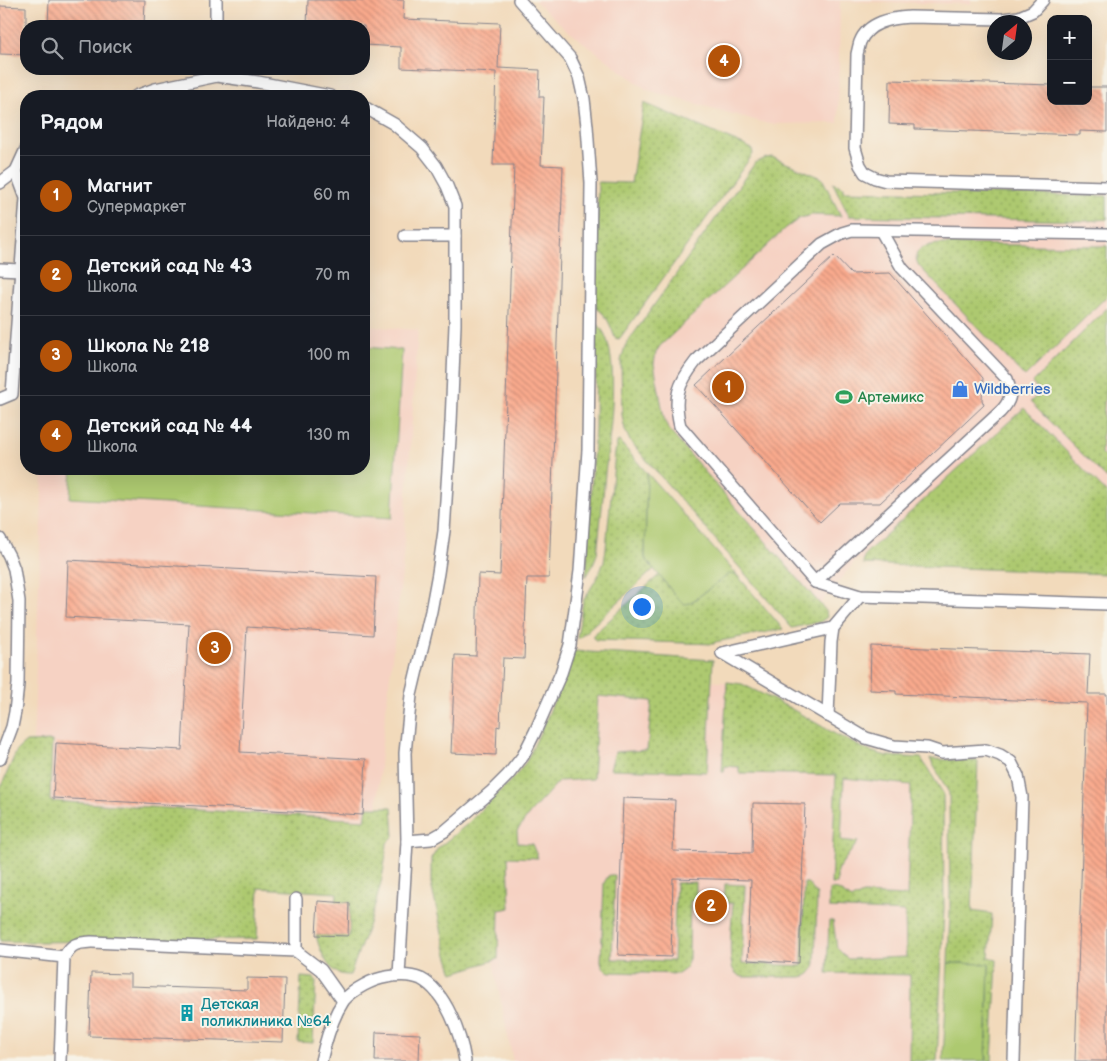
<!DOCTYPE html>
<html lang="ru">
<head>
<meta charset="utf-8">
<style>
	:root { --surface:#171b24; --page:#20242c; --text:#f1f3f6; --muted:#9ea1a6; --line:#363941; --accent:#b45309 }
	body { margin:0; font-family:"Balsamiq Sans",sans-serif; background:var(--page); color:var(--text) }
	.controls { position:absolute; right:15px; top:15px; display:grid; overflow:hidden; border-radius:10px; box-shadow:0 5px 20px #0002 }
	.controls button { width:45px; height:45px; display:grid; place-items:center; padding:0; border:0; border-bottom:1px solid var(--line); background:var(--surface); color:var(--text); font:25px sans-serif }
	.compass { position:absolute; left:987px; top:15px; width:45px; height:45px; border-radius:50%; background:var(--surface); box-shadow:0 5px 20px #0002; rotate:29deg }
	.you { position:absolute; left:641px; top:606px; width:18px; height:18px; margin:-12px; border:4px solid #fff; border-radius:50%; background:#1a73e8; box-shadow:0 0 0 8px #1a73e833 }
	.badge { display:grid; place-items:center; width:32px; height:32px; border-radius:50%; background:var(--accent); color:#fff; font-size:16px; font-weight:700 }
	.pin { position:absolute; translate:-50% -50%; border:2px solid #fff; box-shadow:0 1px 5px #0006 }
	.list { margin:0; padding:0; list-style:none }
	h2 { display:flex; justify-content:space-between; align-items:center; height:65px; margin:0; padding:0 20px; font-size:21px }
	h2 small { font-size:16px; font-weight:400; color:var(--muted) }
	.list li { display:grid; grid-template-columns:32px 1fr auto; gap:15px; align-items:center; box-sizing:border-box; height:80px; padding:0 20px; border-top:1px solid var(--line) }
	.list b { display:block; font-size:19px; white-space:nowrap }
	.list p { margin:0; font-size:16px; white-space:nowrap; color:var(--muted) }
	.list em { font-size:16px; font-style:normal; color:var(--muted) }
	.icon { flex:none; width:28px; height:28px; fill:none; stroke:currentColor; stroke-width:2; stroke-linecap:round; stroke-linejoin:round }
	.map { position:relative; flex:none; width:1107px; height:1061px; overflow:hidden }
	.search { position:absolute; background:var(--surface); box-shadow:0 5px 20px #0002; left:20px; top:20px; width:350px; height:55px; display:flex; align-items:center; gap:12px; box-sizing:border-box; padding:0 18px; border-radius:20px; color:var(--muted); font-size:19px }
	.panel { position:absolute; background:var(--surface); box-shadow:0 5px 20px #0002; left:20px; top:90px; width:350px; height:385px; border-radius:20px }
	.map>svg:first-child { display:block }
	.built { fill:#f6d2c3 }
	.grass { fill:url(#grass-dots); stroke:#647c66 }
	.park { fill:#adc96f; stroke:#647c66 }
	.building { fill:url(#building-back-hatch) }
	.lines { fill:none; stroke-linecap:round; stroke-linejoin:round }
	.lane-casing { stroke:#86848c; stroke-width:14 }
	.lane { stroke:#fff; stroke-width:11 }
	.labels { text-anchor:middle; stroke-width:4; stroke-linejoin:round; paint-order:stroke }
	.shop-label { font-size:15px; fill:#366cbe; stroke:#f7f3e8; text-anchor:start }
	.leisure-label { font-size:15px; fill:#27864d; stroke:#f7f3e8; text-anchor:start }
	.culture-label { font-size:15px; fill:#0d838f; stroke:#f7f3e8; text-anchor:start }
</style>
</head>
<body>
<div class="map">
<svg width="1107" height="1061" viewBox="0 0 1107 1061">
	<defs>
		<pattern id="grass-dots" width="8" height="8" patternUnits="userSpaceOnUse" patternTransform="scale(1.25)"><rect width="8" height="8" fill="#adc96f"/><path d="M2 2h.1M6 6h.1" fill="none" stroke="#8ca45e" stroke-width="1.8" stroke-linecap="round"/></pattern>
		<pattern id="building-back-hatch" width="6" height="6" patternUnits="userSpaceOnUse" patternTransform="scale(1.25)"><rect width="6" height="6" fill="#faaa8d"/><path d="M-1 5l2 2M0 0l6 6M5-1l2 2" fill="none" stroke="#ca8b76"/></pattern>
	</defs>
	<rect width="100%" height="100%" fill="#f7f3e8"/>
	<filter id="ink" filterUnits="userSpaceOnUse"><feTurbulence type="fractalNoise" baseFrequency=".02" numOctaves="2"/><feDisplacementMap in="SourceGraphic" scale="10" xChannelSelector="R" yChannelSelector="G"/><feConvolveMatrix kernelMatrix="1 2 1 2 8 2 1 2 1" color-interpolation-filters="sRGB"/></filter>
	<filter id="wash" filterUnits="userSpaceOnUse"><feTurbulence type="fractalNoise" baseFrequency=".0096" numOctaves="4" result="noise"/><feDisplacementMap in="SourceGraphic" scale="20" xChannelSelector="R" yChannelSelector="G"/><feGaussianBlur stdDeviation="1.12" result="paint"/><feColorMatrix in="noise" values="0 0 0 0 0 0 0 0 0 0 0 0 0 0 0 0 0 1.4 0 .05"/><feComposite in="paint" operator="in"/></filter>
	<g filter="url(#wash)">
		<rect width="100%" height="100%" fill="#f2dabb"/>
		<g class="built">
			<path d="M534,0H971V4L840,1L838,123L769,124L647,90L571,33Z"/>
			<path d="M801,205L1107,221V568L857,559L816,609L662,431L648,348Z"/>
			<path d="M364,326L418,330L402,573L381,752L376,825H28L34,722L43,469H364Z"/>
			<path d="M597,675L721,682L745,685L868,764L930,774L925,1061H513L493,962L495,851Z"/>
		</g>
		<g class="grass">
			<path d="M644,103L748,147L752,149L753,154L620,338L619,339L615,338C611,327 607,314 596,308L598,182L631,183Z"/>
			<path d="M772,157L822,178L841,216L812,215L800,218L786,228L660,346L656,352L654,364L664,418L667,426L673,435L826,611L827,617L820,622L792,628L630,441L625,430L622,415L621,361L625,346L755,163L766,158Z"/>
			<path d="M833,183L844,187V191L1107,196V219L1087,221L849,216Z"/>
			<path d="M940,244L1107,246V296L1025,377L919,266C909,248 927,245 940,244Z"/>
			<path d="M1107,308V362L1101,454L1107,459V479L1030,402L1040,393L1032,383Z"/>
			<path d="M596,323C624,343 609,442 605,473C603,500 600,527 597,554L592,567L586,577L595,427Z"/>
			<path d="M1024,408L1107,493V574L863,564L864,557L866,553Z"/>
			<path d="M619,441L647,473L645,558L654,569L578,639L577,638L583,601L597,578L604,562L606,548L615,453L617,442Z"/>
			<path d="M733,573L737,575L783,629L715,642L714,644L596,640L593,638V635L659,575L680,601L690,603L729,574Z"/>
			<path d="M574,651L713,660L707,772L610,769L615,752L647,750L652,701L598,696L593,779L559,781L530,813L517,831L518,843L532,844L538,858L508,857L510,908L499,910L498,959L453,973L447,955L431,884V859L438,848L465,826L516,775L526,762L546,720Z"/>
			<path d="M727,682L742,684L790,708L837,735L869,751L887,756L921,758L943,793L944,909L937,1061H909L910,975L827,973L829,921H833L837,948L848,959L906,957L905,912L829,908V889L838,890L852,899L863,894L907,896L911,785L844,778L841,840L858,842L837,870V884H831L836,775L739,773V767L725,766L724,772H722Z"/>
			<path d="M52,741L50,801L365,820L367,807H392L394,836L387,843C384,889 366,932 350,975C346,975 342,975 338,973C326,967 319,948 316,935L349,937L350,902H336L337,893L259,888L257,939L35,942L0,941V789L17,750L26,742Z"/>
			<path d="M930,759L978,761L972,911L992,914L989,958L997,960L992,1061H986L989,965L948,963L950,909L949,793Z"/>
			<path d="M610,875H615L612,959L673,961L676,883L696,882V901H690L689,959L685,969L681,972L678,974L610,972C604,970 602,967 601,961L604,883L608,876Z"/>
			<path d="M804,883H808L817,895L815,963C813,971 811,976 801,977H743C739,976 736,974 734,971C727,961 732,918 733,904L724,902L725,884L745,885L742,963L802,966Z"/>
			<path d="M301,977L314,978L316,981L313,1043L298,1042Z"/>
		</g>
		<g class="park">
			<path d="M364,347L402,350L392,518L70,498L72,469H364Z"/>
			<path d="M647,473L737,575L729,574L690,603L685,604L680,601L645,558Z"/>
			<path d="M948,963L989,964L986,1061H943Z"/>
		</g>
		<g id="blocks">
			<g class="building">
				<path d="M49,0H145L144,26H48Z"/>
				<path d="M308,0H404L403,19L500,23L498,68L540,70L539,97H544L541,165L563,166L549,578H527L524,659L503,658L500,727L497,726L496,755L451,753L455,655L476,656L478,574L500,575L514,165H493L496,72L401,68V47L364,45V26H307Z"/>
				<path d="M0,6L26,7V55L0,54Z"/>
				<path d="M890,80L1051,85V101H1088V87H1107V132L1080,131V135L915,129V125L889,124Z"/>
				<path d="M834,256L851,274L890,273L983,378L982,400L984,405L880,503H840L820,522L696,385Z"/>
				<path d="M68,560L376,577L373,635L247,627L240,752L366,759L363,815L53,798L56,743L182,750L189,624L66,617Z"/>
				<path d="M871,646L1090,654L1088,694H1107V1061H1075L1087,703L991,699V698L896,694V691L870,690Z"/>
				<path d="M623,798L675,800L673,851L752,853L753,803L805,804L799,963L748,960L751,880L673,878L671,957L618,955Z"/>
				<path d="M318,901L349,903L348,936L316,935Z"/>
				<path d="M91,973L130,974V986L247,990V978L285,979L283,1042L89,1036Z"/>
				<path d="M376,1032L420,1034L419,1061H375Z"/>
			</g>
		</g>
	</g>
	<g filter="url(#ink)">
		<use href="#blocks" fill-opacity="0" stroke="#86848c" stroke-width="1"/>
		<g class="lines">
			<g class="lane-casing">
				<g id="lane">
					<path d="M216,0V26"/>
					<path d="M1043,0L1033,11L1019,17L1002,19L910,17C891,18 868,22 860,42C859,45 858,50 857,54L855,148L860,165L865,173L875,178L886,181L1107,187"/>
					<path d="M136,96L155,89L217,76L258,82L330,96"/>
					<path d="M364,107L394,124L422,148L436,166L447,186L455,206V325L451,423L444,531L438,573L431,611L411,695L405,753L407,841L399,975"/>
					<path d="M0,183L16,171L26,149"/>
					<path d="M1107,234L852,230L842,233L822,244L696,361C678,384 673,397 680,426L815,582L860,596L1107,604"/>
					<path d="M405,236H455"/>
					<path d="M0,269L20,270"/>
					<path d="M0,399L12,394L26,198L16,171"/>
					<path d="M0,539L9,556L14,569L19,601L18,684L15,712L12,727L0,759"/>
					<path d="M815,582L1000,412C1011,401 1012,394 1007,379L902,268L881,231"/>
					<path d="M722,653L866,738L894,746L927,748L942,753L986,750L1000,755L1011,762L1018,776L1022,797L1014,1061"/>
					<path d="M722,653L833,628"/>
					<path d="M828,716L831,642L833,628L860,596"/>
					<path d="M407,841L431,839L445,831L492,791L508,775L523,756L535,732L561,673L570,645L577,594L580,571L588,450L591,183L587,126L584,99L579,77L570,58L519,0"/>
					<path d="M0,950L64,957L60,1061"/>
					<path d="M296,951V899"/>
					<path d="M64,957C72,943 77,943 92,942L296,951L321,970L343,1001"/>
					<path d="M321,1061C325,1043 330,1026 338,1010C340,1007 342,1003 344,1000C354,989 373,979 387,977C398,975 411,975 421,979C446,992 461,1035 465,1061"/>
				</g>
			</g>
			<use href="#lane" class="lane"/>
		</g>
	</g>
	<defs>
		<g id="shop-bare" transform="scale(1.35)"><path d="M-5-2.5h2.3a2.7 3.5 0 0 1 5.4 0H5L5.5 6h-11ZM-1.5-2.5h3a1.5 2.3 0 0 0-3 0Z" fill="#3f7fe0" stroke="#f7f3e8" stroke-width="2.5" paint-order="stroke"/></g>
		<g id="stadium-bare" transform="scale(1.35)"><path d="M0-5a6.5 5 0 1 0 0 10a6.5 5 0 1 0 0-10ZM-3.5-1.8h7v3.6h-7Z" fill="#2e9e5b" stroke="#f7f3e8" stroke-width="2.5" paint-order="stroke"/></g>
		<g id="building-bare" transform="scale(1.35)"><path d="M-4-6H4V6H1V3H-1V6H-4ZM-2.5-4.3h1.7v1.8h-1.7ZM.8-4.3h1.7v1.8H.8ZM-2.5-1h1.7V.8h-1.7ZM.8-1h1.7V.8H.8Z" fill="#0f9aa8" stroke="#f7f3e8" stroke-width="2.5" paint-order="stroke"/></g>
	</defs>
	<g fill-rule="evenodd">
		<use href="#shop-bare" x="960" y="389"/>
		<use href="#stadium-bare" x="844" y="397"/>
		<use href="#building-bare" x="187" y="1013"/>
	</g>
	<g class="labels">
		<g class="shop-label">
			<text x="974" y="394">Wildberries</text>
		</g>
		<g class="leisure-label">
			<text x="858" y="402">Артемикс</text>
		</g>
		<g class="culture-label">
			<text x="201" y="1009">Детская<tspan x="201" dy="17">поликлиника №64</tspan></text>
		</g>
	</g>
</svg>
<div class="controls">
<button>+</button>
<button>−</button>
</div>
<svg class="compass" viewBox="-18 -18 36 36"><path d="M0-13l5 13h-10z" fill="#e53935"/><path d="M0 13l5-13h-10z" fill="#9ea1a6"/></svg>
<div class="you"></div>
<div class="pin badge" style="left:728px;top:387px">1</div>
<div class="pin badge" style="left:711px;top:906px">2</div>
<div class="pin badge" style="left:215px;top:648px">3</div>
<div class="pin badge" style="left:724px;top:61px">4</div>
<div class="search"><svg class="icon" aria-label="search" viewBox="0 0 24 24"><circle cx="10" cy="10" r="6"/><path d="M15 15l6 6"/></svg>Поиск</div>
<section class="panel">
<h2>Рядом<small>Найдено: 4</small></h2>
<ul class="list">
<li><span class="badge">1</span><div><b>Магнит</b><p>Супермаркет</p></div><em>60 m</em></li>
<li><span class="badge">2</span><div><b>Детский сад № 43</b><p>Школа</p></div><em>70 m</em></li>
<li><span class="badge">3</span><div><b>Школа № 218</b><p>Школа</p></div><em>100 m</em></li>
<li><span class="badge">4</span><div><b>Детский сад № 44</b><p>Школа</p></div><em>130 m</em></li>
</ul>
</section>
</div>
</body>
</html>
